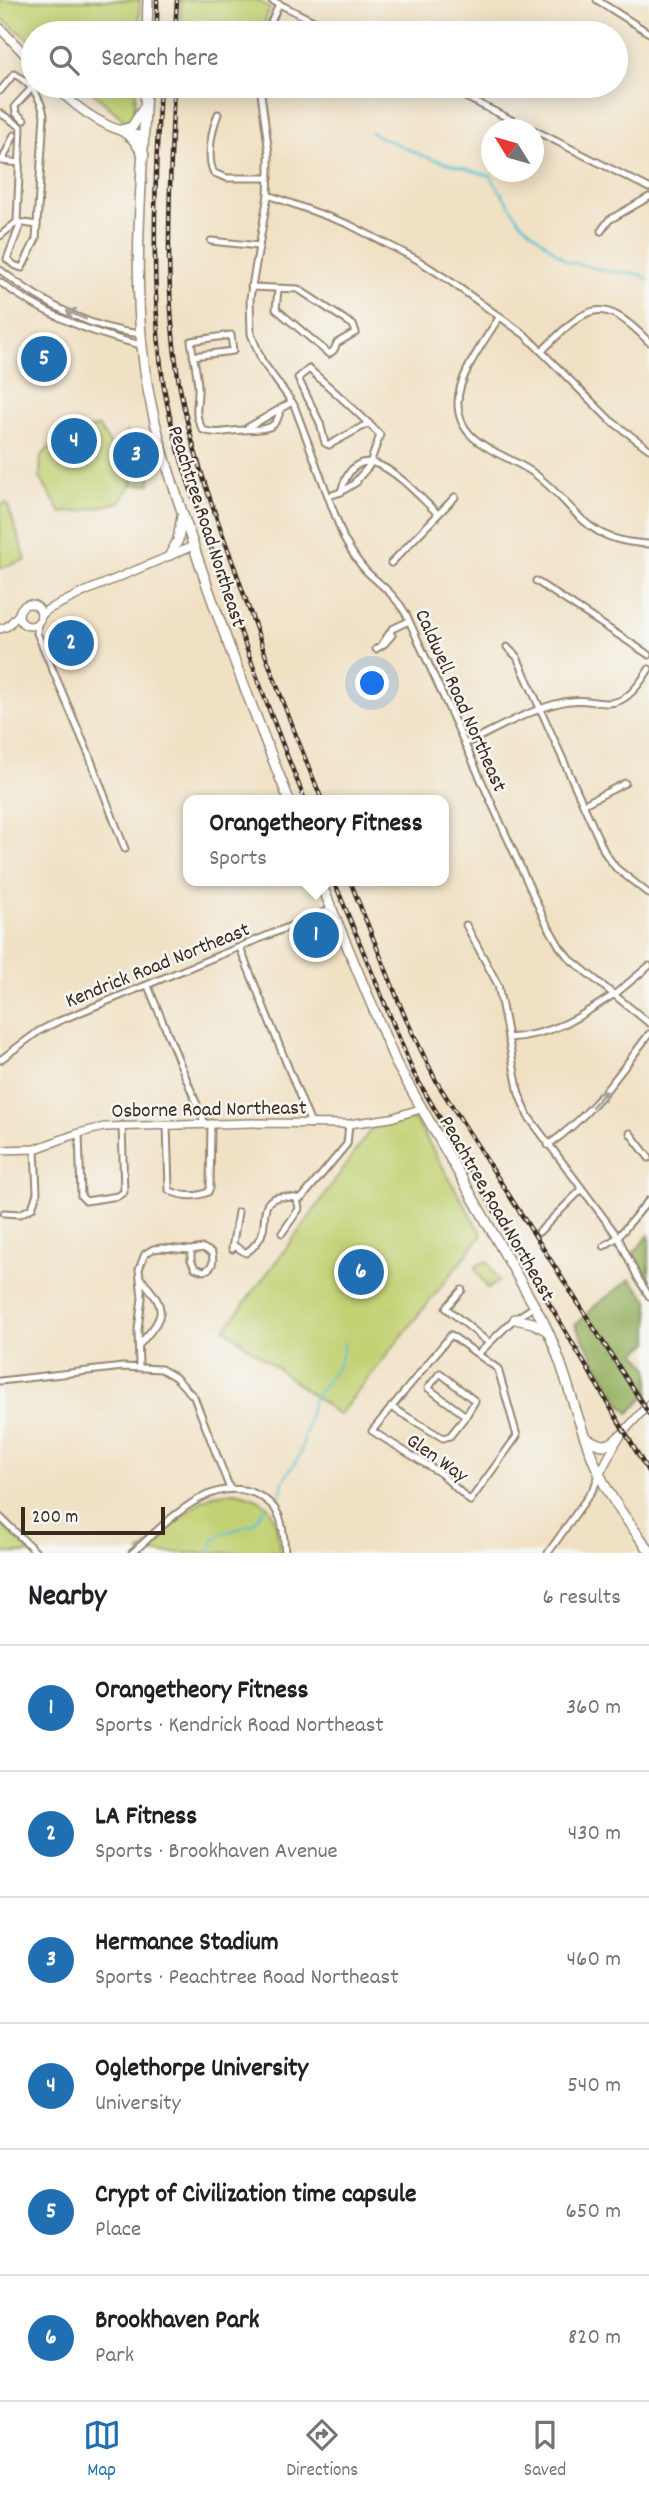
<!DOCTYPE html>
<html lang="en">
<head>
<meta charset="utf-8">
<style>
	:root { --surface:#fff; --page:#f6f6f6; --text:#202124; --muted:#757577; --line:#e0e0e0; --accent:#1f6fb2 }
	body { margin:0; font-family:Dekko,sans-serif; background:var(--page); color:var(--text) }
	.compass { position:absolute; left:481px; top:119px; width:63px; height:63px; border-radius:50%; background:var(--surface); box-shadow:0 4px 18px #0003; rotate:307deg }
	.scale { position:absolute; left:21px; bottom:18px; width:144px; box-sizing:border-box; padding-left:7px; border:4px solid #3b2a1e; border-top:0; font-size:19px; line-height:24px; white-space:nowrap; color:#3b2a1e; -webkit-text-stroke:5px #f6f6f2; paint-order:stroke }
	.you { position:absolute; left:373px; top:684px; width:24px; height:24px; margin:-18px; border:5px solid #fff; border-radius:50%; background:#1a73e8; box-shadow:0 0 0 10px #1a73e833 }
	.badge { display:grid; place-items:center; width:46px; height:46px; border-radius:50%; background:var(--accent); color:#fff; font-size:23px; font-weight:700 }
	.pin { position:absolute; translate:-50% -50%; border:4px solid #fff; box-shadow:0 2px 7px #0006 }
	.popup { position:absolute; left:183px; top:795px; width:266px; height:91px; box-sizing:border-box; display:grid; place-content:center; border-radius:14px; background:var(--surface); filter:drop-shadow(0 2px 5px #0005); font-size:23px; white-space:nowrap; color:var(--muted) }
	.popup b { font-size:26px; color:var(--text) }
	.popup::after { content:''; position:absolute; left:50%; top:100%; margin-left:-14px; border:14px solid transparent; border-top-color:var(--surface) }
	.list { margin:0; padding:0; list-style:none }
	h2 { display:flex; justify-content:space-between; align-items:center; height:91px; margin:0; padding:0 28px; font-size:30px }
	h2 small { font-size:23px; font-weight:400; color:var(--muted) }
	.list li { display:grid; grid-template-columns:46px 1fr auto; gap:21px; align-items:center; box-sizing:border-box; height:126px; padding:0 28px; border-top:2px solid var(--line) }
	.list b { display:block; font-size:26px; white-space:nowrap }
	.list p { margin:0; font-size:23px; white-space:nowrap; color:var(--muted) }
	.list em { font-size:23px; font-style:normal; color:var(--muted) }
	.icon { flex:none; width:38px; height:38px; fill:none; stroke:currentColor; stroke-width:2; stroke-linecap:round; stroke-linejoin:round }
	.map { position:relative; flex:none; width:649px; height:1553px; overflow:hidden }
	.search { position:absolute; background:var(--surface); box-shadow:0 4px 18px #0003; left:21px; right:21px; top:21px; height:77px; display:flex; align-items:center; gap:18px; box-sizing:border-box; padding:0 24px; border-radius:38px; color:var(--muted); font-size:26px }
	.sheet { height:847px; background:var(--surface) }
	nav { display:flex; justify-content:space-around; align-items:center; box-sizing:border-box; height:98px; border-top:2px solid var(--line); background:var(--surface); font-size:19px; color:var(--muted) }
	nav a { display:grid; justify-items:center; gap:4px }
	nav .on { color:var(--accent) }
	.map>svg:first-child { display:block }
	.green { fill:#c2d173; stroke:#7e7e48; stroke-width:2 }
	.forest { fill:#99b365; stroke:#6a6e42; stroke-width:2 }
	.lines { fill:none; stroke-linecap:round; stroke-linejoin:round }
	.stream { stroke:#56bed3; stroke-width:2 }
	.minor-casing { stroke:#968671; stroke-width:9 }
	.tertiary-casing { stroke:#968671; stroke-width:10 }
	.secondary-casing { stroke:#968671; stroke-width:11 }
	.trunk-casing { stroke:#968671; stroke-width:12 }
	.minor { stroke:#fff; stroke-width:5 }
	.tertiary { stroke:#fff; stroke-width:7 }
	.secondary { stroke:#fff; stroke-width:8 }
	.trunk { stroke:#fff; stroke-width:9 }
	.rail-casing { stroke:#3b2a1e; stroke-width:4.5 }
	.rail { stroke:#f6f6f2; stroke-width:2; stroke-dasharray:5; stroke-linecap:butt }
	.oneway { stroke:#a79f9a }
	.labels { text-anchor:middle; stroke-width:5; stroke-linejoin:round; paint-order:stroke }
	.street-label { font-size:21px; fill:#3b2a1e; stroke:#f6f6f2 }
</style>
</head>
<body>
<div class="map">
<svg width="649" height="1553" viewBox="0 0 649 1553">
	<rect width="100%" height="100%" fill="#f6f6f2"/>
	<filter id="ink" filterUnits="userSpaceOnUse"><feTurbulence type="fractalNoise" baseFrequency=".0143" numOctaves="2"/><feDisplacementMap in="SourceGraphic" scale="14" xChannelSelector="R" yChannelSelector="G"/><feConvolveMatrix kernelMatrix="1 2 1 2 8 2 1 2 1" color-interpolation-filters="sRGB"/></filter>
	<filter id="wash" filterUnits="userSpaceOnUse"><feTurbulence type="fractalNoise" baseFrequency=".00686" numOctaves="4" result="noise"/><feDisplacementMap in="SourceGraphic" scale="28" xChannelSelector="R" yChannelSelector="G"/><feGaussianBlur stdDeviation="1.57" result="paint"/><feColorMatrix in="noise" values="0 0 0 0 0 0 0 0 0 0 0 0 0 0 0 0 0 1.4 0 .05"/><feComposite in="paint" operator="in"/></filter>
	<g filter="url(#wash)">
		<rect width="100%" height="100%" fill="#f0e1c4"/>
		<g class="green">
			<path d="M0,0H140L139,33H33V43L0,17Z"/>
			<path d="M181,0H257L270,8L261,33H180Z"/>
			<path d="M85,86H136L134,125L132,127Z"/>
			<path d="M98,426L131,475L132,484L120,502L82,511L61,513L40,478L41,456L54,443Z"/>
			<path d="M127,432C144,444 150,464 150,484L133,485L131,459L118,445Z"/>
			<path d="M7,503L26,560L0,568V505Z"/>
			<path d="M412,1119L416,1121L482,1235L339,1415L225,1329L306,1222L375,1123Z"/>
			<path d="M487,1261L499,1281L488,1289L475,1269L477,1265Z"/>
			<path d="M232,1492C276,1498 275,1515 280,1553H140L200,1502L213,1495Z"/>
			<path d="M0,1521L31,1553H0Z"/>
		</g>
		<g class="forest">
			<path d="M649,1235V1286L629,1258Z"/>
			<path d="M630,1279L649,1301V1342L636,1353L649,1368V1393L629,1413L620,1403L575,1325L595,1306Z"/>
		</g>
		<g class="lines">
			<g class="stream">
				<path d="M370,132L423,156L490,176L520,221L566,261L606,271L639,274L649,280"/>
				<path d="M279,1499L284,1479L300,1455L313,1400L338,1366L343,1352L344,1342"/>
				<path d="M210,1553L214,1539L222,1534L253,1524L264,1509"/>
			</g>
		</g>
	</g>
	<g filter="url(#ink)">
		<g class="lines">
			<g class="minor-casing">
				<g id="minor">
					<path d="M271,0L338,33"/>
					<path d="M597,0L649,33"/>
					<path d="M266,33L279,4"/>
					<path d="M260,86L269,153V171L268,195L250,298L251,334L262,361L294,405L344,539C351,551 357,562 367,572C382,586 396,596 406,614L545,921L560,947L570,959L649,1023"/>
					<path d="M443,86L532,130"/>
					<path d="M0,91L14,74C30,82 41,98 44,115L37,225"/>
					<path d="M0,113L21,127L17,222L0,236"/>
					<path d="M218,114C212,129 206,158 214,173L227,178H269"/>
					<path d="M24,120L16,113L15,106L31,89"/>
					<path d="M534,130L649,188"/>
					<path d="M14,135L2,161L20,163"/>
					<path d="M268,195L348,224L416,259L447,279L525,335L610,420L649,449"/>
					<path d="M17,222L37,225L36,239L22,268L14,265L7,259L21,223"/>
					<path d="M601,231L609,220L649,197"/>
					<path d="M211,241L259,246"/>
					<path d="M0,270C40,301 90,329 141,334"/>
					<path d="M0,282C42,314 90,333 141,345"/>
					<path d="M251,287L298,289L353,325L356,332L337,343L334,350L329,354L276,309L278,290"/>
					<path d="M500,316C486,339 458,375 458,402C457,446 507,453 535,474C580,509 582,541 649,544"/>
					<path d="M542,351C585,308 600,291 649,342"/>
					<path d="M193,356L233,351L231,335L191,341C193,356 197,371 198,386C199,405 192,412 203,430C217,435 227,431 242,430C262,428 276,434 281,408"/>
					<path d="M247,428L292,402"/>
					<path d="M355,482L369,466L380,435C358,412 333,390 309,369L298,378L320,423L325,443L329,445L369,423"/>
					<path d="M341,492C359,425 411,489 438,514"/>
					<path d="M329,496L341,492L357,482"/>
					<path d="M391,563L455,497"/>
					<path d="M536,581L649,655"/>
					<path d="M38,623L37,633L89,755L125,849"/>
					<path d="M381,646L392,629L409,621"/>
					<path d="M507,647L517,657L605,853L616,868L649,894"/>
					<path d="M376,649L384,644L392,635"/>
					<path d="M465,744C494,730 524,713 555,704C601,690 614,727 649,669"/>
					<path d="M584,804L625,783"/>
					<path d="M466,925L498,985L519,1094L528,1116L618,1237L638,1278L649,1296"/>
					<path d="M240,948L311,1124"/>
					<path d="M148,986L205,1124"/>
					<path d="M614,995L649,966"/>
					<path d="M508,1038C552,1035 577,1019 613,995"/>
					<path d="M0,1060L39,1031L59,1021L332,909"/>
					<path d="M167,1125L169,1190C179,1196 196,1198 208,1192L210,1188L211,1123"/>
					<path d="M79,1133L81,1196L86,1201L118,1196L124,1192L122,1125"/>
					<path d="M630,1133L649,1158"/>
					<path d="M548,1145C590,1117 619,1074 649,1034"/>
					<path d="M4,1213L20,1214L32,1208L37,1193L35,1149"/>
					<path d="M539,1232L582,1189"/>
					<path d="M282,1233L299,1209L297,1199"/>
					<path d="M233,1245L246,1253C254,1247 261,1240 263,1230C266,1217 261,1200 279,1197C287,1196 294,1199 302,1198L347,1144L349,1124"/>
					<path d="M604,1246L618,1237L649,1200"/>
					<path d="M232,1249L238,1212"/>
					<path d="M462,1290L446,1308L489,1343"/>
					<path d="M451,1335L498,1369L517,1436L470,1501L440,1473L372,1431Z"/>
					<path d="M140,1344C165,1315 168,1310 142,1280"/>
					<path d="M478,1354L512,1321L535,1306"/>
					<path d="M139,1366L138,1329L142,1298L139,1269L145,1254L153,1249L162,1248L191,1250L203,1248L212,1253C214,1262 213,1268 204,1271L195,1268L191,1260V1250"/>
					<path d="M440,1373L475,1401L466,1416L428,1388Z"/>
					<path d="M0,1381L123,1367L161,1369L175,1377L194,1397L230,1489"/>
					<path d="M391,1407L443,1438L450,1436L466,1416"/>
					<path d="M0,1517L37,1553"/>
					<path d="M132,1553C165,1525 209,1473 256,1494C266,1499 275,1506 279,1516C284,1527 284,1541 285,1553"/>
					<path d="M548,1553L594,1488L599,1475"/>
				</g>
			</g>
			<g class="tertiary-casing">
				<g id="tertiary">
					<circle cx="30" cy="615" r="11"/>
					<path d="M41,616L47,610L84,592L193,546"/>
					<path d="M0,629L8,626L18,615"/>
					<path d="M0,1150L35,1149L79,1133L104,1127L253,1123L349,1124L391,1118L420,1109"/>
					<path d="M599,1475L619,1437L649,1404"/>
				</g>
			</g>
			<g class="secondary-casing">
				<g id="secondary">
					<path d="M0,28L33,63"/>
					<path d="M55,86C77,109 112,134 145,136"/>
				</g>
			</g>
			<g class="trunk-casing">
				<g id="trunk">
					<path d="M147,33L148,0"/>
					<path d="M146,86C143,172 133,260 142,346C148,414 170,477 192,541C221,629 255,715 289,800"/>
					<path d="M121,130L132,127L144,108"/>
					<path d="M121,130L133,139L144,155"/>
					<path d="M170,555L178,540L182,516"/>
					<path d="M320,881L396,1063L543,1321C567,1369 576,1424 599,1473C611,1501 631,1525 649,1550"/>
					<path d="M515,1319L533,1323L546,1330"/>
					<path d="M586,1438C600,1446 607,1449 619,1437"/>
				</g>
			</g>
			<use href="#minor" class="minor"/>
			<use href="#tertiary" class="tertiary"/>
			<use href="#secondary" class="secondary"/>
			<use href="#trunk" class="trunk"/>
			<g class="rail-casing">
				<g id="rail">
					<path d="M157,33V0"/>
					<path d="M175,33L177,0"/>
					<path d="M160,86C155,179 151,274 161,367C169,432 192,495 214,556C242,638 272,720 305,800"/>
					<path d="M174,86C170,184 163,285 179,383C190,446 212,506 234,566C261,645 290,723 322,800"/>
					<path d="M334,881L414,1074L649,1473"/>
					<path d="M350,881L405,1017L436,1081L649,1414"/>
				</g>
			</g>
			<use href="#rail" class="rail"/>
		</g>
		<defs><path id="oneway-shaft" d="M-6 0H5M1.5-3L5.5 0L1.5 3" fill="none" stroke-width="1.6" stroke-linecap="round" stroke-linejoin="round" transform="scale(1.75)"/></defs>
		<g class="oneway">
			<use href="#oneway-shaft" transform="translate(76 315) rotate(-157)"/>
			<use href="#oneway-shaft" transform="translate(599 1099) rotate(-49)"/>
		</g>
	</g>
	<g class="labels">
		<g class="street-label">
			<text transform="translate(208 526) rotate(72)" y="7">Peachtree Road Northeast</text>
			<text transform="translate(462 700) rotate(66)" y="7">Caldwell Road Northeast</text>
			<text transform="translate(157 964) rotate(-22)" y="7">Kendrick Road Northeast</text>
			<text transform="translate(209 1108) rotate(-1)" y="7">Osborne Road Northeast</text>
			<text transform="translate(498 1208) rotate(60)" y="7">Peachtree Road Northeast</text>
			<text transform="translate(438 1457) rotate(35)" y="7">Glen Way</text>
		</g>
	</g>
</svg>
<svg class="compass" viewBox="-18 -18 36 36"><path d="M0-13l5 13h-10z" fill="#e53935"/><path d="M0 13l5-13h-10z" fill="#757577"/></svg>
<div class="scale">200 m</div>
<div class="you"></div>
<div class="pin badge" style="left:316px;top:935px">1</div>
<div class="popup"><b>Orangetheory Fitness</b>Sports</div>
<div class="pin badge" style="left:71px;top:643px">2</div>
<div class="pin badge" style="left:136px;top:455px">3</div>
<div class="pin badge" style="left:74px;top:441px">4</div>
<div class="pin badge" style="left:44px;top:359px">5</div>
<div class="pin badge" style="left:361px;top:1272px">6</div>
<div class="search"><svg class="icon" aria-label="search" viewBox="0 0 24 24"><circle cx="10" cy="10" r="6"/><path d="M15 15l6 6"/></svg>Search here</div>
</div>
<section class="sheet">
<h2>Nearby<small>6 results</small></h2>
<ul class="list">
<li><span class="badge">1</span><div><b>Orangetheory Fitness</b><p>Sports · Kendrick Road Northeast</p></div><em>360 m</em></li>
<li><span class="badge">2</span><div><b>LA Fitness</b><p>Sports · Brookhaven Avenue</p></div><em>430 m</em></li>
<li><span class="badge">3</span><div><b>Hermance Stadium</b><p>Sports · Peachtree Road Northeast</p></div><em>460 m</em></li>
<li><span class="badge">4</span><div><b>Oglethorpe University</b><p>University</p></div><em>540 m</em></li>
<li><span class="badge">5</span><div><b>Crypt of Civilization time capsule</b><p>Place</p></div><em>650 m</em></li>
<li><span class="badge">6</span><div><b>Brookhaven Park</b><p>Park</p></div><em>820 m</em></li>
</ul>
</section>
<nav>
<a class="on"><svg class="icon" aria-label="map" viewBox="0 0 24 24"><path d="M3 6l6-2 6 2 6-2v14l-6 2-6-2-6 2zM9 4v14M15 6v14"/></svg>Map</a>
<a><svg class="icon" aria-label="directions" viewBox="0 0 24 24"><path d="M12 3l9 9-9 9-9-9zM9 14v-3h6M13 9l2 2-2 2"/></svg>Directions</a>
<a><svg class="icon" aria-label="saved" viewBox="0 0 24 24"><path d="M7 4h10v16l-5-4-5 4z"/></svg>Saved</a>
</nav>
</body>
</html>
